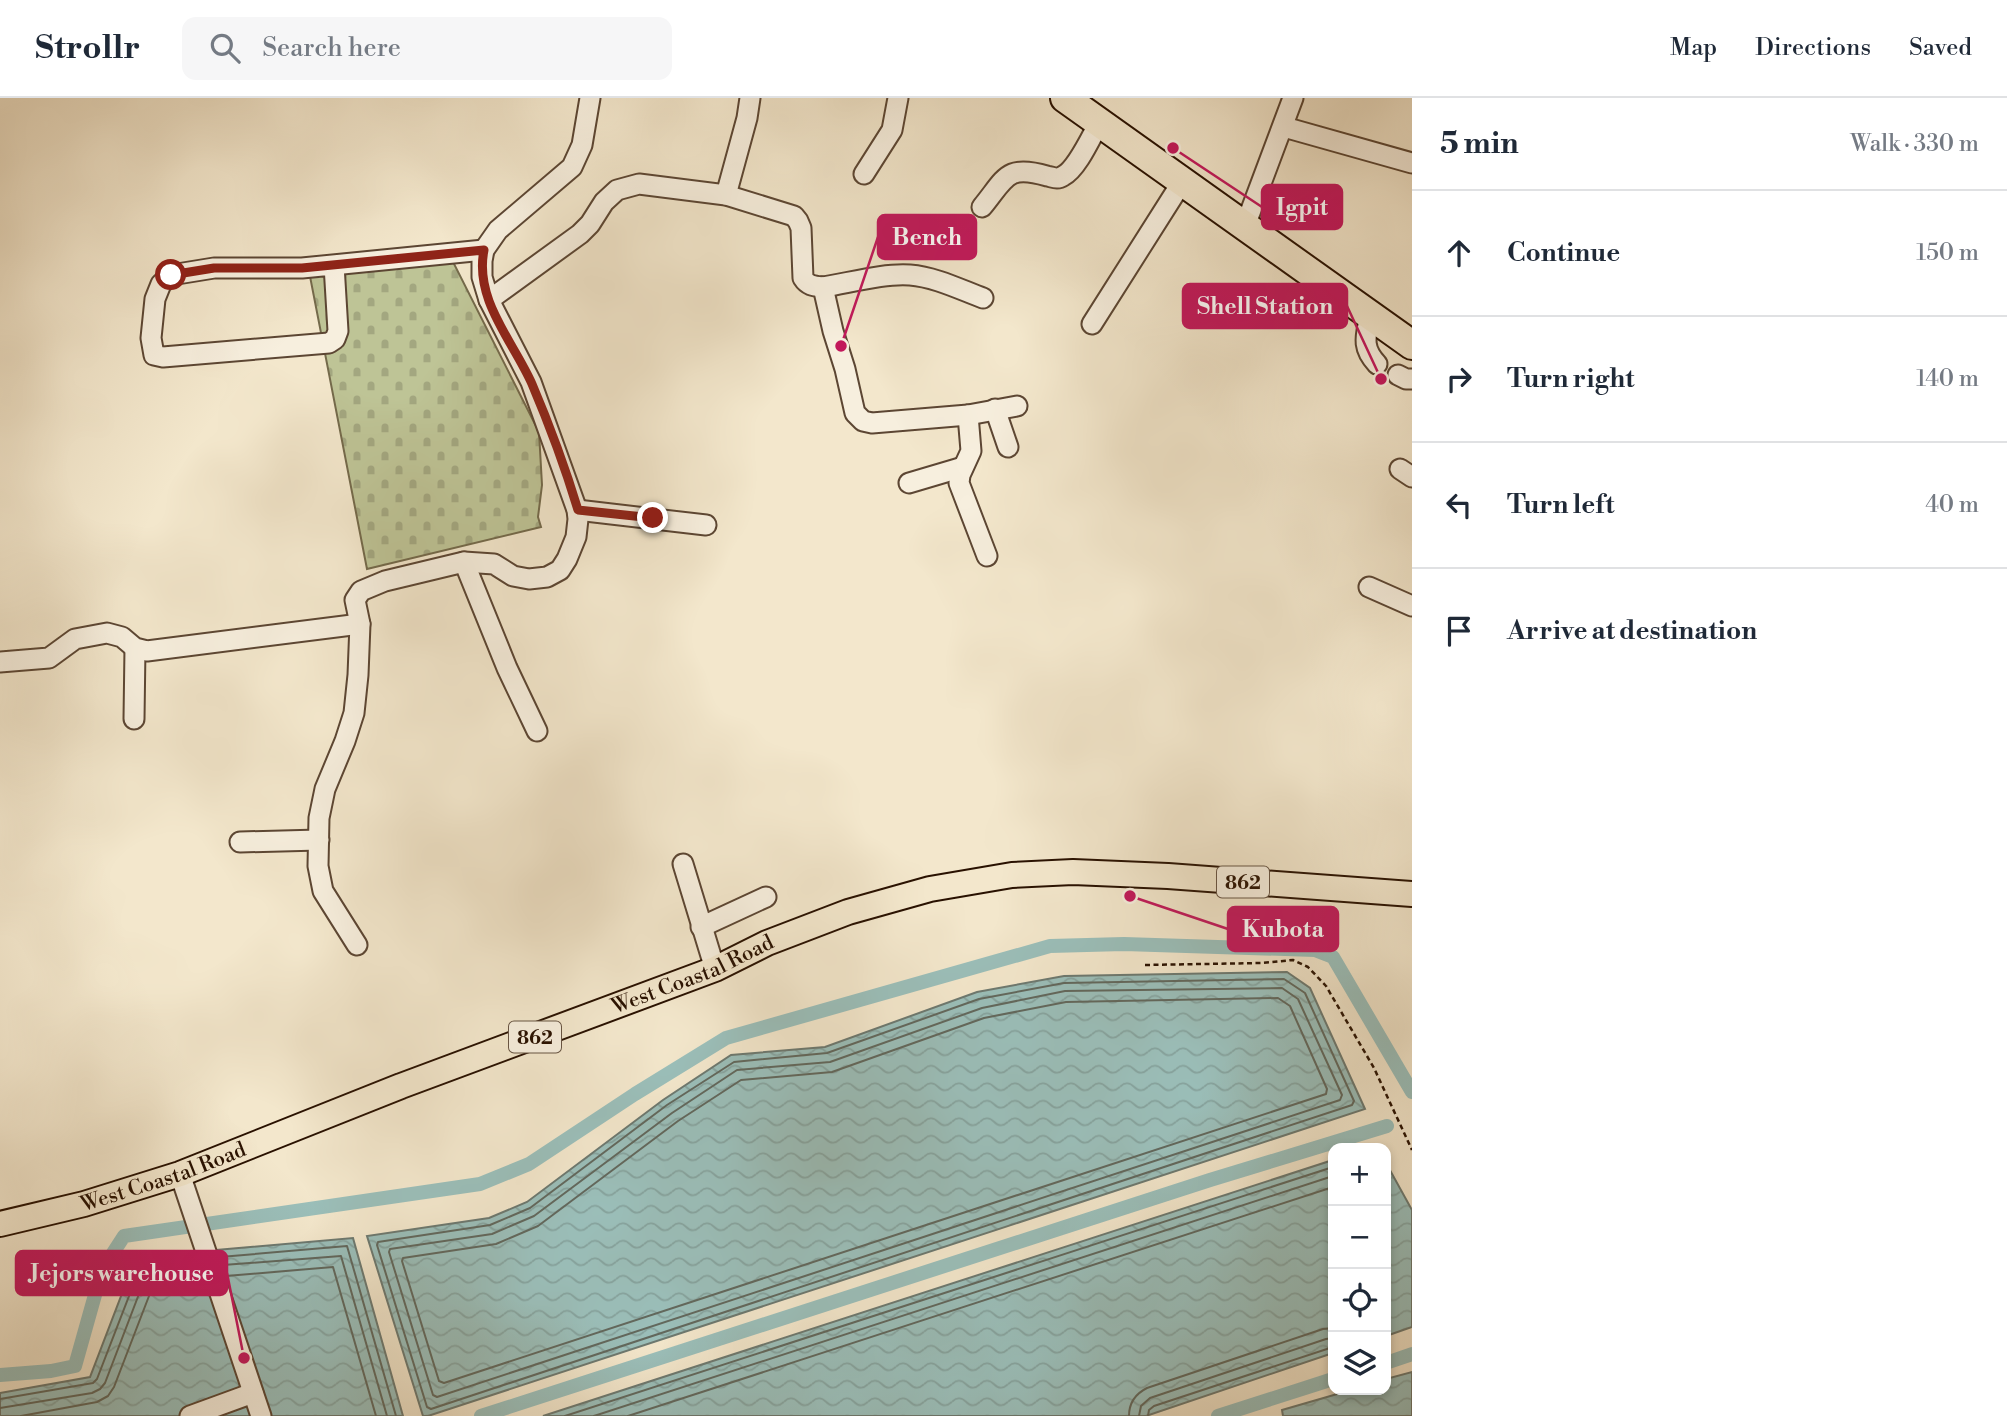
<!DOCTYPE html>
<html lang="en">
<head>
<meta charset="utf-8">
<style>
	:root { --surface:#fff; --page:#f6f6f7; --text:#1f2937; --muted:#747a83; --line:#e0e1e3 }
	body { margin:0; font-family:"Libre Bodoni",serif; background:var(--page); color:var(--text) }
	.controls { position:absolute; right:21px; bottom:21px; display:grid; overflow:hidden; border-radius:14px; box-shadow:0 4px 10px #0003 }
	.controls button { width:63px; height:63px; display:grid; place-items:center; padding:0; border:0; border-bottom:2px solid var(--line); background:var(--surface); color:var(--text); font:35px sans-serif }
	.stop { position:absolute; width:21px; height:21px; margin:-16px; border:5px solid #8f2418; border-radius:50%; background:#fff }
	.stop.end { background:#8f2418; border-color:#fff; box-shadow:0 2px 7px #0008 }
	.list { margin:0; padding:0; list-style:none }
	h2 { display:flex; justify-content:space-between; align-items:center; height:91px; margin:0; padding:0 28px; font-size:30px }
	h2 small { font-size:23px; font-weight:400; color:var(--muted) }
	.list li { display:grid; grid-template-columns:46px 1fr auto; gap:21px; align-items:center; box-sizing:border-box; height:126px; padding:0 28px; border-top:2px solid var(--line) }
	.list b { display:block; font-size:26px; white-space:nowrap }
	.list em { font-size:23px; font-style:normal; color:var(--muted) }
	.icon { flex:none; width:38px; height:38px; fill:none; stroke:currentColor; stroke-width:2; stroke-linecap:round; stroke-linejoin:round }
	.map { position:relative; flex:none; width:1412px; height:1318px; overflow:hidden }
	header { display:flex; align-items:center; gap:42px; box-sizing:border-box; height:98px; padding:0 35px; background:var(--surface); border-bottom:2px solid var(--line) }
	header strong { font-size:33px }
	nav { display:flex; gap:38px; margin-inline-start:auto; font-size:24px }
	.search { width:490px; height:63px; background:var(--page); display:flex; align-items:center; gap:18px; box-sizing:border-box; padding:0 24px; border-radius:14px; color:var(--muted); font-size:26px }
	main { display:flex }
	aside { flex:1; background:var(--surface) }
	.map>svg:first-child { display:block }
	.cemetery { fill:url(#cemetery-stones); stroke:#746a4b; stroke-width:2 }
	.water { fill:url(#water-waves); stroke:#6d7970; stroke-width:2 }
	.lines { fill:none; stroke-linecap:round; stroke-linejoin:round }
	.shore { stroke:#62685d; stroke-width:2 }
	.canal { stroke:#9bbfba; stroke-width:14 }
	.minor-casing { stroke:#5c4633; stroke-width:23 }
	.major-casing { stroke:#291100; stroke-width:28 }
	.highway-casing { stroke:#291100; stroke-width:32 }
	.path { stroke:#291100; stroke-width:2.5; stroke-dasharray:5 3.5; stroke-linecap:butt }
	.minor { stroke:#f7efde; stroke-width:19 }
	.major { stroke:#f3e7cc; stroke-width:24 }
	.highway { stroke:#f3e7cc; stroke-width:28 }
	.route { stroke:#8f2418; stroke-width:9 }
	.labels { text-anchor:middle; stroke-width:5; stroke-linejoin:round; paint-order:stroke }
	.shield { fill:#f7efde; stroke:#675443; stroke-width:2 }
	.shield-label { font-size:19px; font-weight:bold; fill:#291100 }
	.street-label { font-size:21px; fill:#291100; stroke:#f7efde }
	.leader { fill:none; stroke:#c2185b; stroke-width:2.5 }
	.callout-dot { fill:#c2185b; stroke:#f7efde; stroke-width:2.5 }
	.callout { fill:#c2185b; stroke:#c2185b; stroke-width:2.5 }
	.callout-label { font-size:23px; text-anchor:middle; font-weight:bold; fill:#fff }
</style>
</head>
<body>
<header>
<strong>Strollr</strong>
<div class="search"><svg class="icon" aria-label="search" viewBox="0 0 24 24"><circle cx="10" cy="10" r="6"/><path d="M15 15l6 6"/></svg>Search here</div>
<nav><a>Map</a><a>Directions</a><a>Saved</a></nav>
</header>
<main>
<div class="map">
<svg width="1412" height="1318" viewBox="0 0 1412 1318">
	<defs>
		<pattern id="cemetery-stones" width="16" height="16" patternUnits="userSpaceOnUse" patternTransform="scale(1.75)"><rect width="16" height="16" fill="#bec496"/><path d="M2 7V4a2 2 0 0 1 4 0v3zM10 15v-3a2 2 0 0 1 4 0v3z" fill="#a3a780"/></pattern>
		<pattern id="water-waves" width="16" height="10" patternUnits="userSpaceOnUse" patternTransform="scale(1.75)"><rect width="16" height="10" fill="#9bbfba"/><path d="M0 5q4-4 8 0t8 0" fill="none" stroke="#86a39e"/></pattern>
	</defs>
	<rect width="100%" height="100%" fill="#f3e7cc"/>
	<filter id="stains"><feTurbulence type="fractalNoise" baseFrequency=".00286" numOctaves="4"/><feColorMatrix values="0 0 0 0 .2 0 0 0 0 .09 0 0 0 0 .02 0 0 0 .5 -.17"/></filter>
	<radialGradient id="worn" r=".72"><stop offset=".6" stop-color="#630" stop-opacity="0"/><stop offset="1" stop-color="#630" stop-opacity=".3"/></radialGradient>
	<path class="cemetery" d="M446,150L539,334L542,387L538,419L541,429L367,471L307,163Z"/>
	<g class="water">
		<path d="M1287,874L1310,890L1365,1011L428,1318H423L367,1138L489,1120L527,1104L663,1002L731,957L825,949L977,894L1064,878Z"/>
		<path d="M1333,1062V1255L1146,1318H543Z"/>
		<path d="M1386,1065L1412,1112V1229L1386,1238Z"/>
		<path d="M353,1140L403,1318H0V1295L90,1279L136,1159Z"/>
		<path d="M1412,1274V1318H1283L1282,1312L1351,1292H1386V1281Z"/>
	</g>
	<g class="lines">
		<g class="shore">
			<path d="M1284,881L1305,895L1354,1003L1352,1007L431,1311L427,1309L377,1147L378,1144L490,1127L530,1110L667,1007L734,964L827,955L979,901L1064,885Z"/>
			<path d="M1282,890L1298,901L1342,997L1340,1002L437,1299L433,1297L389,1154L390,1151L492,1136L534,1118L672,1015L737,972L830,964L982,910L1065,893Z"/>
			<path d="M1278,900L1290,908L1327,991L1326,996L444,1285L439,1283L402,1163L403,1160L496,1146L538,1128L678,1023L741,982L832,974L984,920L1066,904Z"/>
			<path d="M220,1159L347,1148L396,1318"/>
			<path d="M223,1167L341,1158L387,1318"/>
			<path d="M226,1178L333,1169L376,1318"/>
			<path d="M0,1301L93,1285L97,1281L141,1167L196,1161"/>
			<path d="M0,1310L92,1295L100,1291L105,1285L147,1175L199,1169"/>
			<path d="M21,1318L97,1304L108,1298L114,1289L154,1185L203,1180"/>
			<path d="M565,1318L1333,1069"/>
			<path d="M594,1318L1333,1078"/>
			<path d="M628,1318L1333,1089"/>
			<path d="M1129,1318C1129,1305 1135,1296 1147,1290L1323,1231L1333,1230"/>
			<path d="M1139,1318L1141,1308L1150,1300L1326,1241L1333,1240"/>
			<path d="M1148,1318L1149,1312L1154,1308L1333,1249"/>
		</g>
		<g class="canal">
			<path d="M1386,1265L1412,1256"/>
			<path d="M0,1277L51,1273L75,1268L102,1172L124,1138L480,1086L529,1066L635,996L726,940L1050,848L1124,846L1315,852L1333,859L1412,994"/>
			<path d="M481,1318L1210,1082L1387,1028"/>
			<path d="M1218,1318L1333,1281"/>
		</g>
		<g class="minor-casing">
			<g id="minor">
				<path d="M1284,29L1412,65"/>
				<path d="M864,76L892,32L898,0"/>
				<path d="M726,97L747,20L750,0"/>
				<path d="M982,109C1006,80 1006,66 1047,78C1053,79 1057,82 1063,78C1077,71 1091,39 1099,25"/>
				<path d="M1245,128L1293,0"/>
				<path d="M334,167L338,233L335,241L329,245L163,259L154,257L151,240L155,201L161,186L171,177L214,170H302L484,152"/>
				<path d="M823,189L833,233L845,271L855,315L863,323L872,325L968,317L1017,308"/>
				<path d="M489,202L580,136L590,126L604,104L617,92L639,86L726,97L794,118L798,123L801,130L803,180C808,188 814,188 823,189C849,185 884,175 910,177C935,179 959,191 983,200"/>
				<path d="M1370,217C1366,238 1361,249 1377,266"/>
				<path d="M1092,226L1182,84"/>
				<path d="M1398,277L1406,281H1412"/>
				<path d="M995,311L1008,349"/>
				<path d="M968,317L971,353L960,377L959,385L987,458"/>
				<path d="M1400,371L1412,379"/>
				<path d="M909,385L963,369"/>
				<path d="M577,412L706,427"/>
				<path d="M464,464L507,570L537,633"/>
				<path d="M1369,489L1412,508"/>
				<path d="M0,564L49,560L75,541L107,535L122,539L135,550L147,553L360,526"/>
				<path d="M134,621L135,550"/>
				<path d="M240,744L319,742"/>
				<path d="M683,766L715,871"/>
				<path d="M701,829L766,799"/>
				<path d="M357,847L323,793L318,768L319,720L325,691L345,643L354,615L358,577L360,526L355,502L361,493L385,483L464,464L494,466L513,478L529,481L547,479L560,472L567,461L576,439L578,421L577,412L531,284L489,202L482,179V163L484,152L498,132L572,69L582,47L590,0"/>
				<path d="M180,1076L261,1318"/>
				<path d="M190,1318L253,1295"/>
			</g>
		</g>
		<g class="major-casing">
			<g id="major">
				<path id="s1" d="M0,1126L84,1106L180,1076L401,988L715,871L767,845L848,814L930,791L1012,777L1073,774L1168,778L1412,796"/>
			</g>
		</g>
		<g class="highway-casing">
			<path id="highway" d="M1065,0L1412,247"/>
		</g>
		<path class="path" d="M1145,867L1261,865L1293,862L1308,869L1326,888L1374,970L1412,1052"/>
		<use href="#minor" class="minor"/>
		<use href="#major" class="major"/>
		<use href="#highway" class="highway"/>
	</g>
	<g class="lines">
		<path class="route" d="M171,177L214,170H302L484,152C474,202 513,243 532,286C549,326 565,369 578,412L653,420"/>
	</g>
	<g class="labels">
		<g class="shield">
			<rect x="1217" y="768.5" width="52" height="31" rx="5"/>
			<rect x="509" y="923.5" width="52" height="31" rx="5"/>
		</g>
		<g class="shield-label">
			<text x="1243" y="791">862</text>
			<text x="535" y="946">862</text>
		</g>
		<g class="street-label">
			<text dy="7" stroke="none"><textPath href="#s1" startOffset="737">West Coastal Road</textPath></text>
			<text dy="7" stroke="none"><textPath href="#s1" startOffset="170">West Coastal Road</textPath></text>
		</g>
	</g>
	<path class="leader" d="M1173 50L1262 109M841 248L878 139M1381 281L1347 208M1130 798L1228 831M244 1260L227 1175"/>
	<g class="callout-dot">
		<circle cx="1173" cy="50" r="7"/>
		<circle cx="841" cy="248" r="7"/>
		<circle cx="1381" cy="281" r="7"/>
		<circle cx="1130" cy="798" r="7"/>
		<circle cx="244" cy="1260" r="7"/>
	</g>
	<g class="callout">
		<rect x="1262" y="87" width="80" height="44" rx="7"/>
		<rect x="878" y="117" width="98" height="44" rx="7"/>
		<rect x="1183" y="186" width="164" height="44" rx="7"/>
		<rect x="1228" y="809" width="110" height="44" rx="7"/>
		<rect x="16" y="1153" width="211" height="44" rx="7"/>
	</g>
	<g class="callout-label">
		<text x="1302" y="117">Igpit</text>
		<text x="927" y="147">Bench</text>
		<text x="1265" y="216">Shell Station</text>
		<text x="1283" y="839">Kubota</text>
		<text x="122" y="1183">Jejors warehouse</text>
	</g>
	<rect width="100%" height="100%" filter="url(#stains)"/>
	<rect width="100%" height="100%" fill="url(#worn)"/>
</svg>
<div class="controls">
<button>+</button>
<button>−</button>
<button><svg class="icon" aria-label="locate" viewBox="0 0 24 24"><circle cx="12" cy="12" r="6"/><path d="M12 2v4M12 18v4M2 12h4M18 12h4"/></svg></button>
<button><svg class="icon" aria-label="layers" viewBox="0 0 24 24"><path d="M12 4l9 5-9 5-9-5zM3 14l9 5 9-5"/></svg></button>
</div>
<div class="stop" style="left:171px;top:177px"></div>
<div class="stop end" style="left:653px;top:420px"></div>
</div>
<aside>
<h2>5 min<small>Walk · 330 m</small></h2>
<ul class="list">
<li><svg class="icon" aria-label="ahead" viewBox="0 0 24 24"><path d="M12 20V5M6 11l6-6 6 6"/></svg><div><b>Continue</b></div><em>150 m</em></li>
<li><svg class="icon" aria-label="right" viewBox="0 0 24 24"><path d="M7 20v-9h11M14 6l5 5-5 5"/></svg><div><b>Turn right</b></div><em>140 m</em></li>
<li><svg class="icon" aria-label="left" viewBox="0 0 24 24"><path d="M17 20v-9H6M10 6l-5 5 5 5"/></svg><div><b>Turn left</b></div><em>40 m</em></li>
<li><svg class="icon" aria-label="arrive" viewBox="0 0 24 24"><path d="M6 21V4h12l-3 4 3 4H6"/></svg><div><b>Arrive at destination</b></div></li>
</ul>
</aside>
</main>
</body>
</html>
